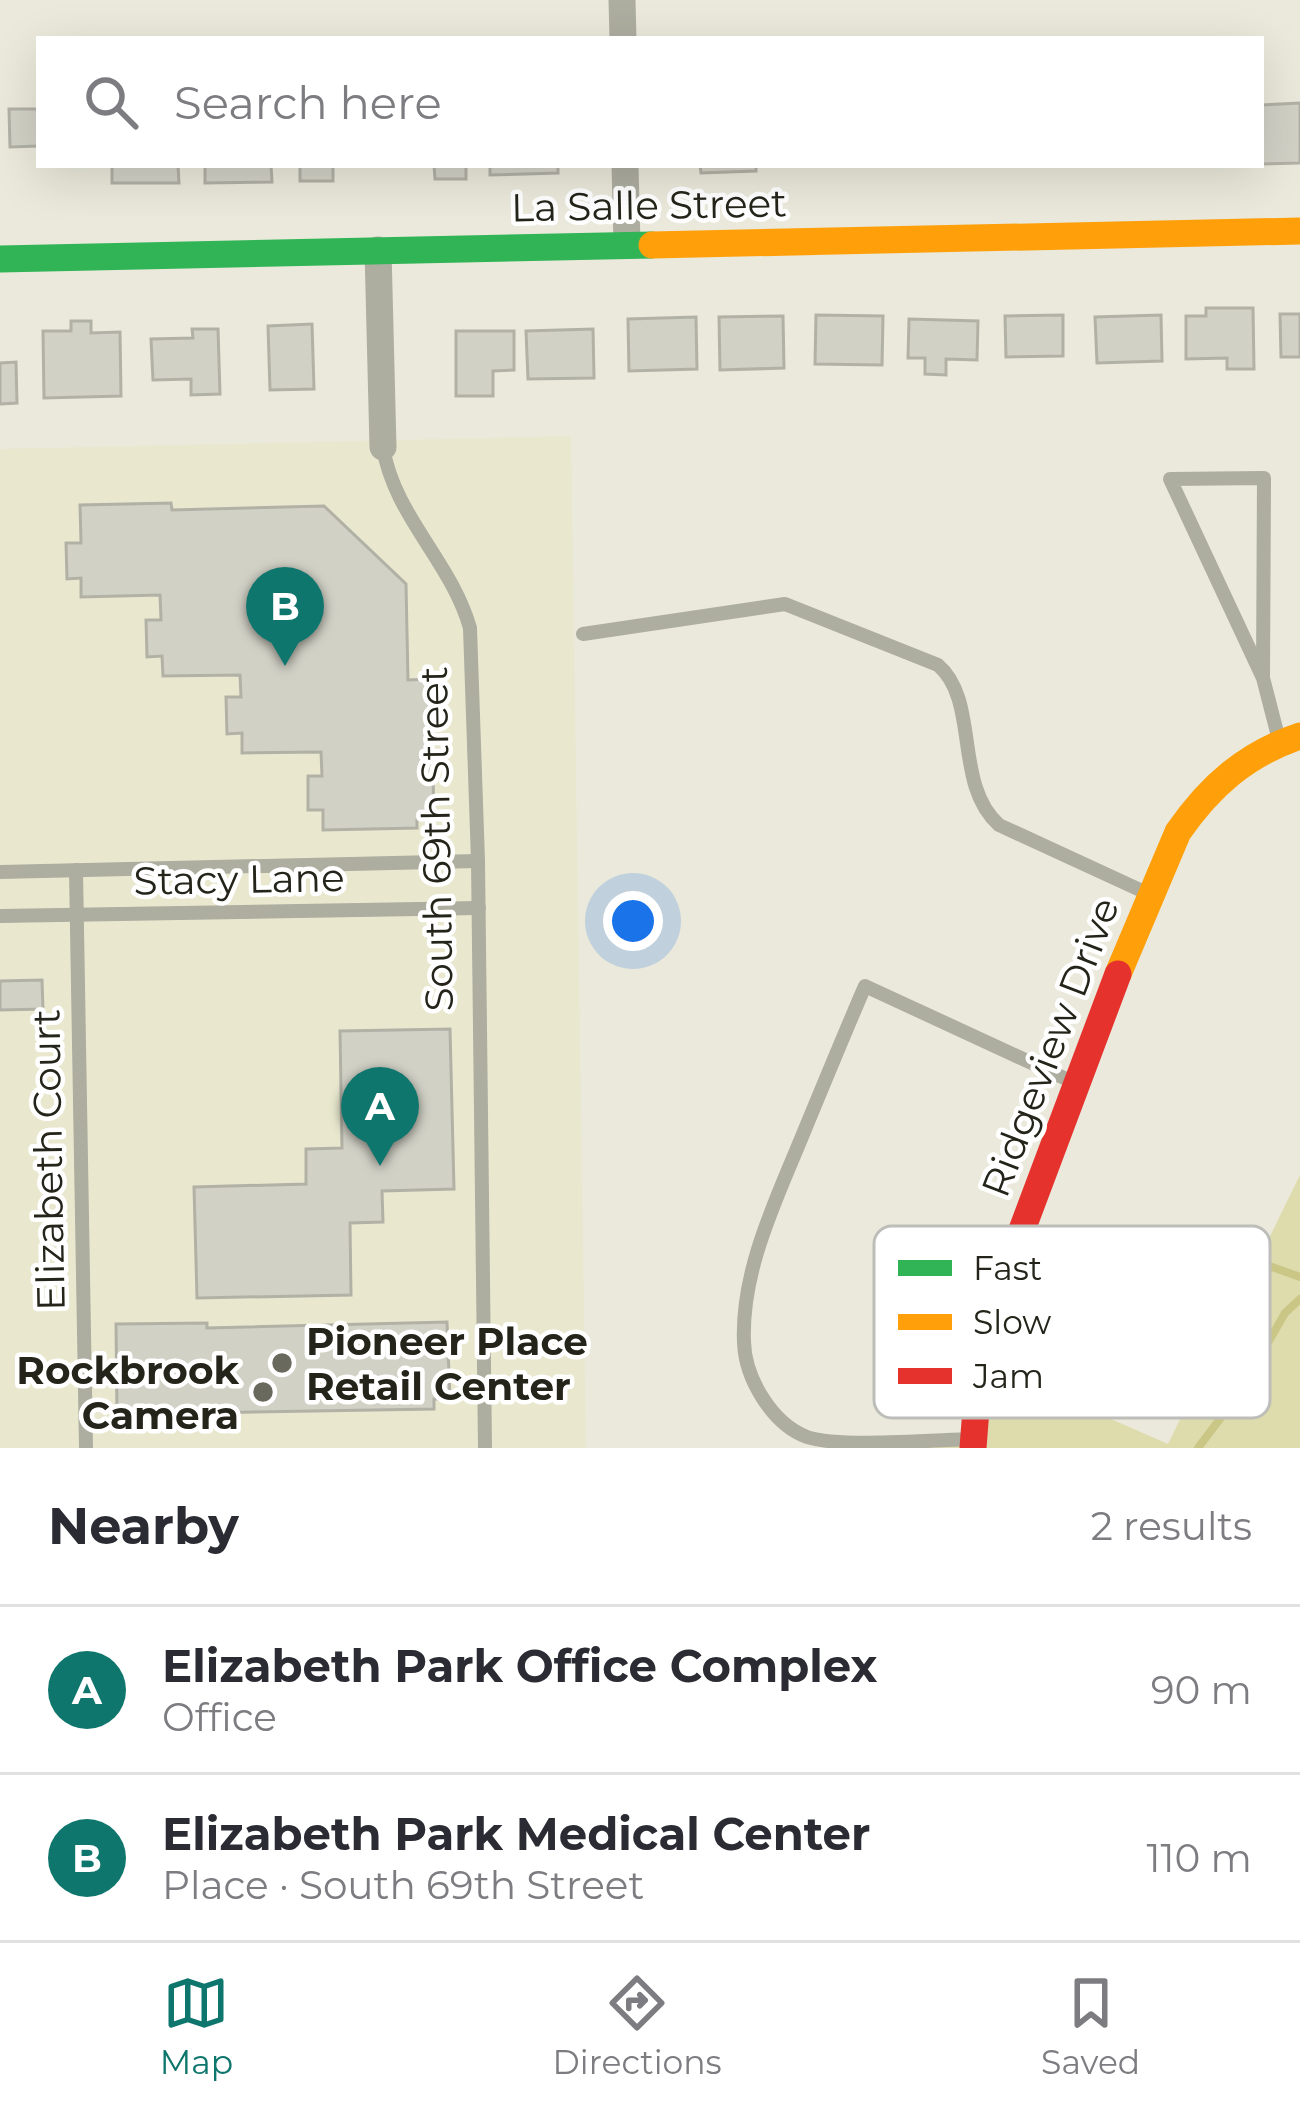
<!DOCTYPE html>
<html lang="en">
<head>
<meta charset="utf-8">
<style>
	:root { --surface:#fff; --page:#f2f2f3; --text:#2b2b33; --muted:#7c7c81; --line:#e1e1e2; --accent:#0f766e }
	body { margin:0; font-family:Montserrat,sans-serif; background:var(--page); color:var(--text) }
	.you { position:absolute; left:633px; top:921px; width:42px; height:42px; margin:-30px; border:9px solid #fff; border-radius:50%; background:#1a73e8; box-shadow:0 0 0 18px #1a73e833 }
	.badge { display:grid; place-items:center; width:78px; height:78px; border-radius:50%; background:var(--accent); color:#fff; font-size:39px; font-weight:700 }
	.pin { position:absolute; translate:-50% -99px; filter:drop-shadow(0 3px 6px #0008) }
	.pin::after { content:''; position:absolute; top:63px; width:42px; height:36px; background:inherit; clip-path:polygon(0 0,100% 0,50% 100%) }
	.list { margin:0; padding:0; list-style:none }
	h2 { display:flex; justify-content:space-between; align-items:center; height:156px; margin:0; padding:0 48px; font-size:51px }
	h2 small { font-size:39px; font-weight:400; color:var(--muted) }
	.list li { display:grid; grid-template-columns:78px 1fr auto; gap:36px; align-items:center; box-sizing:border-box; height:168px; padding:0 48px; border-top:3px solid var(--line) }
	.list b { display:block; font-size:45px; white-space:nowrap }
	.list p { margin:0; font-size:39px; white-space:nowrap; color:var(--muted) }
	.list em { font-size:39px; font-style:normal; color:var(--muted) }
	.icon { flex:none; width:66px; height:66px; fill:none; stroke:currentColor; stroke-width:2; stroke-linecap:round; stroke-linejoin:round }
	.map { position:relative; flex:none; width:1300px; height:1448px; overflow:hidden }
	.search { position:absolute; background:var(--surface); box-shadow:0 12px 48px #0002; left:36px; right:36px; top:36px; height:132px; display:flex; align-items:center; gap:30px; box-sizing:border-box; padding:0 42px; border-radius:0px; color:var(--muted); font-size:45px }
	.sheet { height:492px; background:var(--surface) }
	nav { display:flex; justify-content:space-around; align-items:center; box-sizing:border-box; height:168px; border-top:3px solid var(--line); background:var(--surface); font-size:33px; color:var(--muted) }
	nav a { display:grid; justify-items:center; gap:6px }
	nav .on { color:var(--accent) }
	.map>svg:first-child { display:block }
	.built { fill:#e9e8cf }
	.green { fill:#dedcac }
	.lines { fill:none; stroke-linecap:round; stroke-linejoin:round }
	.stream { stroke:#cac685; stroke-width:8 }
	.building { fill:#d2d1c6; stroke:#b2b1a6; stroke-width:3 }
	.lane { stroke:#adada0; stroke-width:14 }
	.street { stroke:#adada0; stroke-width:27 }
	.fast { stroke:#30b455; stroke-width:27 }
	.slow { stroke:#ff9f0a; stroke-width:27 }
	.jam { stroke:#e5322d; stroke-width:27 }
	.poi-dot { fill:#69695e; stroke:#fff; stroke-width:4.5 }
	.labels { text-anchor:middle; stroke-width:9; stroke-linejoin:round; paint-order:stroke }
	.street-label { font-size:39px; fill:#24241a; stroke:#fff }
	.poi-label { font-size:39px; font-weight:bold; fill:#24241a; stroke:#fff; text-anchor:start }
	.key { fill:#fff; stroke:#bdbdba; stroke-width:3 }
	.key-label { font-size:33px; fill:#24241a }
</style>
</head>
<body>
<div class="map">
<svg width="1300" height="1448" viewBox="0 0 1300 1448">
	<rect width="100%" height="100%" fill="#eae9db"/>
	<path class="built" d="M571,436L586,1448H0V449Z"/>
	<path class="green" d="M1300,1175V1448H830V1441L973,1439L978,1361L1168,1444Z"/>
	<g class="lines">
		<g class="stream">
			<path d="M1231,1252L1300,1277"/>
			<path d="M1198,1448L1238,1395L1285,1313L1300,1299"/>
		</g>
	</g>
	<g class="building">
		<path d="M1300,103V163L1261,164V105Z"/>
		<path d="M9,109H39V146L10,147Z"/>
		<path d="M112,165H178L179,183H112Z"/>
		<path d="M205,165H271L272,182L205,183Z"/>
		<rect x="300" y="165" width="33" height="16"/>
		<path d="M434,165H466V179H435Z"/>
		<path d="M490,165H558V173L490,175Z"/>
		<path d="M700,165H756V171L701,173Z"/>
		<path d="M1206,308H1253L1254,369H1227V358L1186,359V316H1206Z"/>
		<path d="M1280,314H1300V357H1281Z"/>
		<path d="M816,315L883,316L882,365L815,364Z"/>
		<path d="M1063,315V356L1006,357L1005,316Z"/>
		<path d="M1161,315L1162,361L1097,363L1095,317Z"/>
		<path d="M783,316L784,368L720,370L719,317Z"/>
		<path d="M696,317L697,369L629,371L628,319Z"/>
		<path d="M909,319L978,321L977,360L946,359V375L925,374V358H908Z"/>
		<path d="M71,321H91V333L120,332L121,396L44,398L43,331H71Z"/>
		<path d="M312,324L314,389L270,390L268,326Z"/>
		<path d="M192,329H218L220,394L191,395V379L153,380L151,339L193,338Z"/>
		<path d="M593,329L594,378L528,379L526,331Z"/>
		<path d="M456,331H514V370L493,371V396H456Z"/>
		<path d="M16,362L17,403L0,404V363Z"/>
		<path d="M171,503L172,510L324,506L406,584L408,680L431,679L434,820H417V828L323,830V810H308V776H322L321,752L242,753V733L227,734L226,697H241L240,675L163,676L162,656L147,657L146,620H161L160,595L81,597V578L67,579L66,543H81L80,505Z"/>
		<path d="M42,980L43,1009L0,1010V981Z"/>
		<path d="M450,1029L454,1189L382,1191L383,1222L350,1223L351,1295L197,1298L194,1187L306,1184V1149L342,1148L340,1031Z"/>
		<path d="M447,1322L450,1399H434V1409L202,1413L198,1417L117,1416L116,1324L207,1323V1328Z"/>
	</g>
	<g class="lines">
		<g class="lane">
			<path d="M383,447C394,516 451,561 470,628L478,861L485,1448"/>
			<path d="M583,634L785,604L938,665C980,701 953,784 999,825L1151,895"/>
			<path d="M1263,678L1264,478L1170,479L1263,678L1279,740"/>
			<path d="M76,870L86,1448"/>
			<path d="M0,872L478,861"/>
			<path d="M0,916L479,908"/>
			<path d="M973,1439C934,1440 839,1448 807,1437C772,1424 745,1378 744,1342C741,1272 775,1202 801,1139C822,1088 843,1037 865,986L1075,1083"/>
		</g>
		<g class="street">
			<path d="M622,0L623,39"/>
			<path d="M625,165L627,245"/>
			<path d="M378,250L383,447"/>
		</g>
		<path class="fast" d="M0,259L652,245"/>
		<g class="slow">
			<path d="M652,245L1300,231"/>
			<path d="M1118,974L1178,832C1210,786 1246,754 1300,736"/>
		</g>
		<path class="jam" d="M973,1448L979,1370L996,1299L1118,974"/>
	</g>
	<g class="poi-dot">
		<circle cx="282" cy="1363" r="12"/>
		<circle cx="263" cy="1392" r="12"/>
	</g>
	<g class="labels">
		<g class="street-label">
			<text transform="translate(649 205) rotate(-1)" y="14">La Salle Street</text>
			<text transform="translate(436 839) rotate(-91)" y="14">South 69th Street</text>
			<text transform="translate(239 879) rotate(-1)" y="14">Stacy Lane</text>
			<text transform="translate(1050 1047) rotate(-69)" y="14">Ridgeview Drive</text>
			<text transform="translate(48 1160) rotate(-91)" y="14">Elizabeth Court</text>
		</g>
		<g class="poi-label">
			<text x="306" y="1355">Pioneer Place<tspan x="306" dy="45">Retail Center</tspan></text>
			<text x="239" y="1384" text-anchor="end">Rockbrook<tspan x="239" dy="45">Camera</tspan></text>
		</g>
	</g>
	<rect x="874" y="1226" width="396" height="192" rx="18" class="key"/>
	<rect x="898" y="1260" width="54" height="16" fill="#30b455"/>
	<rect x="898" y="1314" width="54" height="16" fill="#ff9f0a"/>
	<rect x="898" y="1368" width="54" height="16" fill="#e5322d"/>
	<g class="key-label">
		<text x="973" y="1280">Fast</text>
		<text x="973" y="1334">Slow</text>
		<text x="973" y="1388">Jam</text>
	</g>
</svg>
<div class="you"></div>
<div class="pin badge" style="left:380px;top:1166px">A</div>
<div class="pin badge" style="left:285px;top:666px">B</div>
<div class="search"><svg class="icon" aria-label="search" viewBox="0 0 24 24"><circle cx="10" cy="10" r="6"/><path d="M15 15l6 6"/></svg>Search here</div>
</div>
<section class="sheet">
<h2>Nearby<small>2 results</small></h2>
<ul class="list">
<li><span class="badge">A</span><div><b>Elizabeth Park Office Complex</b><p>Office</p></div><em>90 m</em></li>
<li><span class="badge">B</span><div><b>Elizabeth Park Medical Center</b><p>Place · South 69th Street</p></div><em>110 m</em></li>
</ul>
</section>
<nav>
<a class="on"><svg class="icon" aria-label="map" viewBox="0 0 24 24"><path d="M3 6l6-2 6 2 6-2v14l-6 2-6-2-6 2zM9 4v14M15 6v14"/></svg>Map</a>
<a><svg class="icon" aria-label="directions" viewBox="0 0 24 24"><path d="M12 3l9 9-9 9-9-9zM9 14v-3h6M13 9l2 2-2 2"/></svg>Directions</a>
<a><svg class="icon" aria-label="saved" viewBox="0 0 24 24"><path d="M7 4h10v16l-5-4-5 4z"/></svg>Saved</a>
</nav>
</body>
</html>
